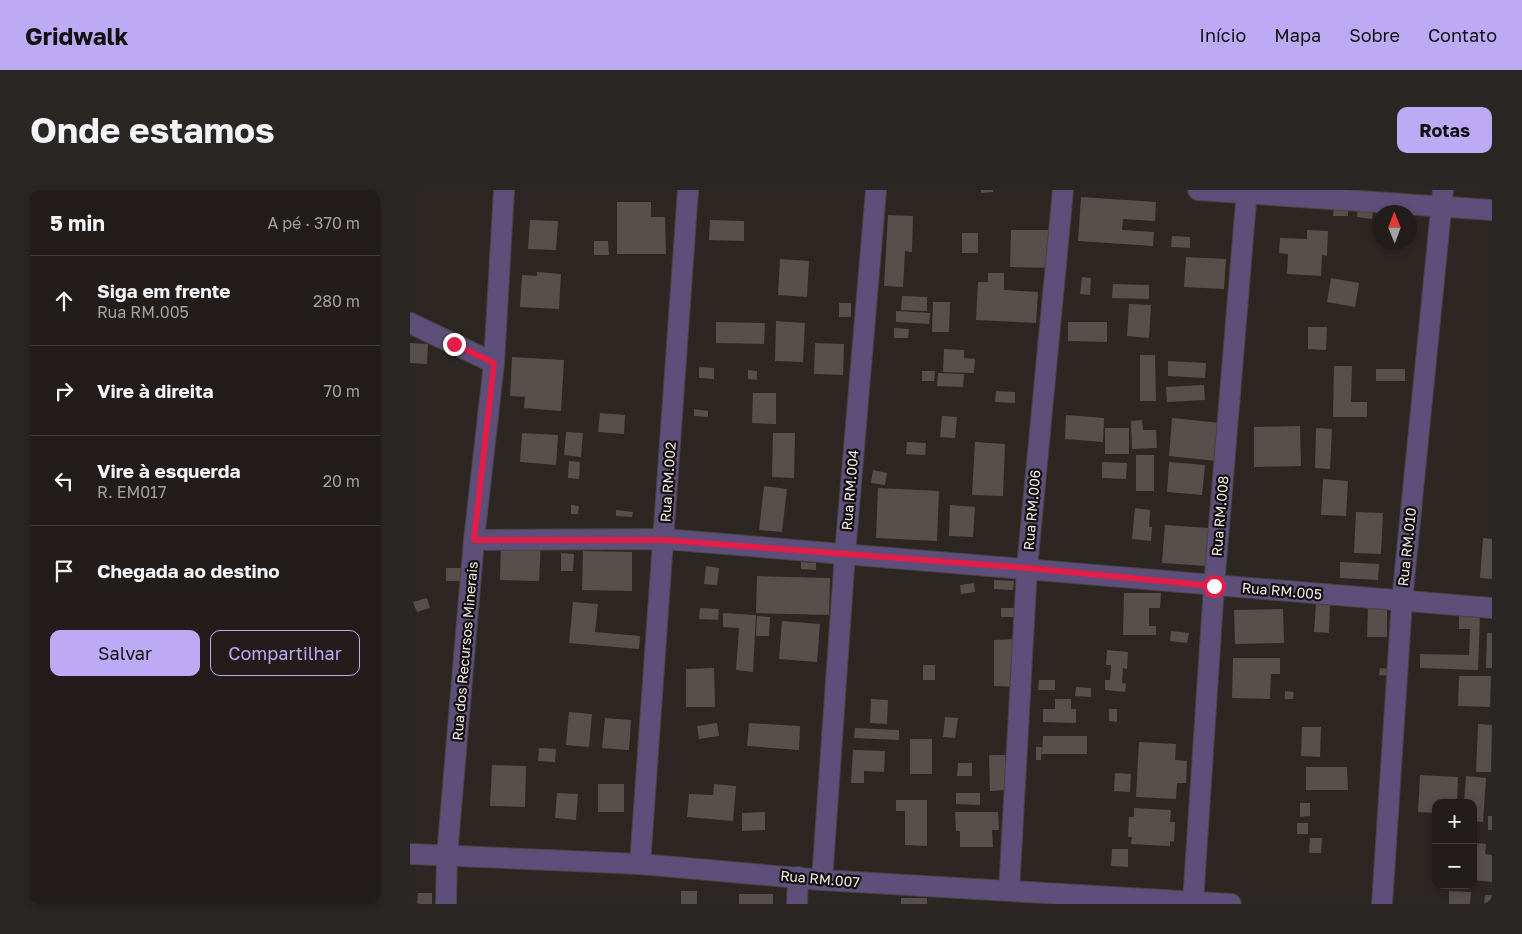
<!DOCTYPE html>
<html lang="pt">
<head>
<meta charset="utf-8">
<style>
	:root { --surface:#221d1a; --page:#2a2623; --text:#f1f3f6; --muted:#a2a2a2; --line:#3f3b39; --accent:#bcaaf5 }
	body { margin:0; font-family:"Golos Text",sans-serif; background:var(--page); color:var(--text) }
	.controls { position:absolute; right:15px; bottom:15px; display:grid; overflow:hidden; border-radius:10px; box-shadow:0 2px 8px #0003 }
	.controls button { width:45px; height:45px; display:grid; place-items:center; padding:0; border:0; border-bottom:1px solid var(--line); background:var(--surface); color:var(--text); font:25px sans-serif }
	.compass { position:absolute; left:962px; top:15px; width:45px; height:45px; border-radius:50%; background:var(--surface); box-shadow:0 2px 8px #0003; rotate:359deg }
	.stop { position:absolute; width:15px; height:15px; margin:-11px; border:4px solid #e11d48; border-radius:50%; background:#fff }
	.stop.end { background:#e11d48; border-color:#fff; box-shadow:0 1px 5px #0008 }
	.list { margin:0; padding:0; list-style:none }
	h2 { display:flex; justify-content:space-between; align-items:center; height:65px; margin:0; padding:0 20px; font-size:21px }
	h2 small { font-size:16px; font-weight:400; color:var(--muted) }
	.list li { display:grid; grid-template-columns:32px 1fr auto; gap:15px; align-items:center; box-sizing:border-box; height:90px; padding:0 20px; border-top:1px solid var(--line) }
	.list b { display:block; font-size:19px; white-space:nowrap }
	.list p { margin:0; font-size:16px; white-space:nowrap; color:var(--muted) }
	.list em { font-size:16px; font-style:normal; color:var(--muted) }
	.actions { display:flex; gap:10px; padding:15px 20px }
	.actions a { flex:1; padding:11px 0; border:1px solid var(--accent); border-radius:10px; text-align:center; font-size:18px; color:var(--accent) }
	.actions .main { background:var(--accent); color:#111 }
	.icon { flex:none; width:28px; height:28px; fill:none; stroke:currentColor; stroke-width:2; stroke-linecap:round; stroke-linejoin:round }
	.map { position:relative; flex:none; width:1082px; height:714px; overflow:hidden; border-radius:10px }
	header { display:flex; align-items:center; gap:30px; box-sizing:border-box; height:70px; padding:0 25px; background:var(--accent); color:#111 }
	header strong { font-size:24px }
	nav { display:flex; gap:28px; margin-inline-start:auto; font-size:18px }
	.intro { display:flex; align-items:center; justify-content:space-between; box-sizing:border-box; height:120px; padding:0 30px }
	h1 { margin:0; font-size:35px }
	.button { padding:12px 22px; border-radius:10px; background:var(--accent); color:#111; font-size:18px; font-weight:700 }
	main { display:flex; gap:30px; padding:0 30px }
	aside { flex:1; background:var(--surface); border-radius:10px; box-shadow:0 2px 8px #0003 }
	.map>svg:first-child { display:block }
	.building { fill:#564f4c }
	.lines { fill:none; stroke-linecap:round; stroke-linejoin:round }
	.minor-casing { stroke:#48433f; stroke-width:22 }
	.minor { stroke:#5d4f79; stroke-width:20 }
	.route { stroke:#e11d48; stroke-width:6 }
	.labels { text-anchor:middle; stroke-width:4.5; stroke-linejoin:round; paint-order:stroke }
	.street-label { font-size:14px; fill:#f0ece9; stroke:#13100f }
</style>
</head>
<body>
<header>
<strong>Gridwalk</strong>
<nav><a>Início</a><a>Mapa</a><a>Sobre</a><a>Contato</a></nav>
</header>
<div class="intro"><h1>Onde estamos</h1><a class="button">Rotas</a></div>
<main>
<aside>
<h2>5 min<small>A pé · 370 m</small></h2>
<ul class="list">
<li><svg class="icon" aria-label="ahead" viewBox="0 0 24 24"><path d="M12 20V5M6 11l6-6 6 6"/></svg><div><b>Siga em frente</b><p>Rua RM.005</p></div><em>280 m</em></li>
<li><svg class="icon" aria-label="right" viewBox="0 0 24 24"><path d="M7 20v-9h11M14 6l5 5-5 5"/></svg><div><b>Vire à direita</b></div><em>70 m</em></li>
<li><svg class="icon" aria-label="left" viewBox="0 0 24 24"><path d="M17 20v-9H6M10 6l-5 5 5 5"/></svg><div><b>Vire à esquerda</b><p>R. EM017</p></div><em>20 m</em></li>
<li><svg class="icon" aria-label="arrive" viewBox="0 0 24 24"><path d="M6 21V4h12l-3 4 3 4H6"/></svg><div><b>Chegada ao destino</b></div></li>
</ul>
<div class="actions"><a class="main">Salvar</a><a>Compartilhar</a></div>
</aside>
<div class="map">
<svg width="1082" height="714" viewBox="0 0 1082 714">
	<rect width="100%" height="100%" fill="#2d2723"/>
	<g class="building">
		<path d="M571,0H583V2L571,3Z"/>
		<path d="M671,7L746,12L745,31L713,29L712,40L744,42L743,56L668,51Z"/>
		<path d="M207,12H241V27H255L256,64H207Z"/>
		<path d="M924,16H938V26H923Z"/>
		<path d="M948,19L963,21L962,29L947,27Z"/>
		<path d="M478,25L503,26L502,62L495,61L493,97L474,96Z"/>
		<path d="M120,30L148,31L146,60L118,59Z"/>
		<path d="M300,30L334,31V51L299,50Z"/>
		<path d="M601,40H642L641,78L600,77Z"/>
		<path d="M897,40L918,41L917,66L912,65L911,86L877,84L878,64L869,63L870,48L897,49Z"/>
		<rect x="552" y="43" width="16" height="20"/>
		<path d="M762,46L780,47V58L761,57Z"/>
		<path d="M184,51H198L199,65H184Z"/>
		<path d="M776,67L816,69L814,99L774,97Z"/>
		<path d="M370,69L399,71L397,107L368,105Z"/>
		<path d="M127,82L151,84L149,119L110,117L112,85L127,86Z"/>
		<path d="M578,83H594V100L628,102L626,133L566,130L568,92H578Z"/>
		<path d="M672,87L681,88L680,105L670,104Z"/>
		<path d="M921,88L949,93L945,117L917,112Z"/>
		<path d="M703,94L739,95V109L702,108Z"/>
		<path d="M492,106L517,107V121L491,120Z"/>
		<path d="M523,112H540L539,142H522Z"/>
		<rect x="429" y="113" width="12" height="14"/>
		<path d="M719,114L741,115L739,148L717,146Z"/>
		<path d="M486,121L520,123L519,134L486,132Z"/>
		<path d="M366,131L395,133L393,172L365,171Z"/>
		<path d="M306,132L355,133L354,154L306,153Z"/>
		<path d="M658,132H697V152L658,151Z"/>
		<path d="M898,137H917L916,160L898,159Z"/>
		<path d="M484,138L499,139L498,148H484Z"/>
		<path d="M0,153L18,154L17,174L0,173Z"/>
		<path d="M405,153L434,154L433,185L404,184Z"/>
		<path d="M534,159L554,160V168L565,169L564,183L533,182Z"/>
		<path d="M730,165H745L746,211H730Z"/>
		<path d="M102,167L154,170L151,221L114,218L115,207L100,206Z"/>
		<path d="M758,171L796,173L795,188L758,186Z"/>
		<path d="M924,176H942L941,212H957V227H923Z"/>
		<path d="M289,177L304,178V189L289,188Z"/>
		<rect x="966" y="179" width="29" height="12"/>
		<path d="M338,180L347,181V190L338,189Z"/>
		<path d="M512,181H525L524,191H512Z"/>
		<path d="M528,183L554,184L553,197L527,196Z"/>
		<path d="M794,195L795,210L757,212L756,197Z"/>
		<path d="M586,201L605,202V213L585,212Z"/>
		<path d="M343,203H366V234L342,233Z"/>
		<path d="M284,219L298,221V227L284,226Z"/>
		<path d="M190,223L215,225L214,244L188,242Z"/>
		<path d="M656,225L694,228L693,252L655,249Z"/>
		<path d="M532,226L547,227L545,248L530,247Z"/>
		<path d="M762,228L810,233L806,271L759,266Z"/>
		<path d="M732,230L733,240H746L747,258L722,259L721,231Z"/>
		<path d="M890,236L891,276L844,277V237Z"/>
		<rect x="695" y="238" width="24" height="26"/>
		<path d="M906,238L922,239L920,279L905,278Z"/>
		<path d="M156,242L173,243L171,267L154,265Z"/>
		<path d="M112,243L148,245L146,275L110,272Z"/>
		<path d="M363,243H385L384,288L362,287Z"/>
		<path d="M497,252L516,253L515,265L496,264Z"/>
		<path d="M565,252L595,254L593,306L562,305Z"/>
		<rect x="726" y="265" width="18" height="36"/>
		<path d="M159,271L170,272L169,289L158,288Z"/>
		<path d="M692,272L717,273L716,289L692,288Z"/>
		<path d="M759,272L795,275L792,305L757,302Z"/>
		<path d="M463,280L477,283L475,295L461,293Z"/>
		<path d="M913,289L938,291L936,326L911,325Z"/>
		<path d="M354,296L377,299L372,342L349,340Z"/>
		<path d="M468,298L529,301L527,351L466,348Z"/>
		<path d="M161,315L169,316L168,324H161Z"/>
		<path d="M540,315L565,317L563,347L539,346Z"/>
		<path d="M725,318L740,320L739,337H742L741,351L722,349Z"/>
		<path d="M206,320L223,322L222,327L206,326Z"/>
		<path d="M946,322L973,323L971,364L944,363Z"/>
		<path d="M755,335L799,338L797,376L752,373Z"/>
		<path d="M1073,348L1082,349V389L1070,388Z"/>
		<path d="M91,351L131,352L129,391L90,390Z"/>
		<path d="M173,361L222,362V401L172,400Z"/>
		<path d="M151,363L164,364L163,381H151Z"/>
		<path d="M391,372L406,373V380L391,379Z"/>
		<path d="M930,372L969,374L968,390L930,388Z"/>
		<path d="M296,376L309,378L307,395L294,394Z"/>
		<path d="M36,378H57L56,391H36Z"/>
		<path d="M347,386L420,388L419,425L346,423Z"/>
		<path d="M584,390L604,391L603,400L584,399Z"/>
		<path d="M564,393L565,402L551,404L550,395Z"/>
		<path d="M714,403H751L750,418H739V436H746V445H713Z"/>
		<path d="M17,408L20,418L7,422L3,412Z"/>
		<path d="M163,412L188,414L185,442L230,446L229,459L159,453Z"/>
		<path d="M906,413L920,414L919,443L904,442Z"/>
		<path d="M958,416L977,417V447H957Z"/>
		<path d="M290,418L309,419L308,430L289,429Z"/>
		<rect x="591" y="418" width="14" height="9"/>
		<path d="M873,419L874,453L825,454L824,420Z"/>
		<path d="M313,423L346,425L343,482L326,480L329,438L313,437Z"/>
		<path d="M347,426L360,427L359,446H346Z"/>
		<path d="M1049,426H1070L1068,480L1010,478V464L1059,465L1060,439H1049Z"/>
		<path d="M372,431L410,434L407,472L369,469Z"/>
		<path d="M761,441L779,443L777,453L760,451Z"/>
		<path d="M1077,443H1082V478H1076Z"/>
		<path d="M605,449L604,497L584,496V450Z"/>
		<path d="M697,460L718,462L717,479L713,478L712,493L716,494L715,502L695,500V490H700L701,475H696Z"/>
		<path d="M823,468H870V484H861L860,509L822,508Z"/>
		<rect x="513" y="475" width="12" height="15"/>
		<path d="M304,478L305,517H276V479Z"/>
		<path d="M970,478L979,479V486L969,485Z"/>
		<path d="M1049,486H1081L1080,517L1048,516Z"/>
		<path d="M629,490H645V500H628Z"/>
		<path d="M666,497L681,498V507L665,506Z"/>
		<path d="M875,501L884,502L883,509H875Z"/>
		<path d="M461,509L478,510L477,534L460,533Z"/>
		<path d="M645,509H661V519H666V533L633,532V519H645Z"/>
		<path d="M699,519H707V532L699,531Z"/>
		<path d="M159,522L182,524L179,557L156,555Z"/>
		<path d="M535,527L548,528L545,548L533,547Z"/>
		<path d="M195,528L221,530L219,560L192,558Z"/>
		<path d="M307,533L309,546L289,549L287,536Z"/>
		<path d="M339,533L390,536L389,560L337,556Z"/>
		<path d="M1068,534L1082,535L1081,582H1066Z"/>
		<path d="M892,537H911L910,567L891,566Z"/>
		<path d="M445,538L489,540V550L444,548Z"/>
		<path d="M633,546H677V564H632Z"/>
		<rect x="500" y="549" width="22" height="35"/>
		<path d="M729,552L766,554L765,570L777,571L776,593H767L766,609L726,607Z"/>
		<path d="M626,557H632L631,570H626Z"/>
		<path d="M129,558L146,559L145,572L128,571Z"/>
		<path d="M443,560L475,561L474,582L454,581V593H441Z"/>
		<path d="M579,565H595V600L580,601Z"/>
		<path d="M548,573H562V586H547Z"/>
		<path d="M82,575L116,576L115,617L80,616Z"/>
		<path d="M896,577H937L938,600H896Z"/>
		<path d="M705,583L721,584L720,602L704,601Z"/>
		<path d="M1010,585L1048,587L1047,613H1026V623L1008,622Z"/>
		<path d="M1056,586L1076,588L1073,632L1063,631V613H1054Z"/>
		<rect x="188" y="594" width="26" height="28"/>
		<path d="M304,594L326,596L323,631L277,627L279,604L303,605Z"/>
		<path d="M147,603L168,604L166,630L145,628Z"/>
		<path d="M546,603H570V615L546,614Z"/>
		<path d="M486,610H517V656L495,655V621H486Z"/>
		<path d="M890,613H900V626L890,627Z"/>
		<path d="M724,618L761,620L760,632H765L764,652L760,651V656L721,654L722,647H718L719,627H724Z"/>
		<path d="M355,622V640L332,641V623Z"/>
		<path d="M545,622H588L589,640H582L583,657H550V641H546Z"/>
		<rect x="1078" y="626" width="4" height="14"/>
		<rect x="887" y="633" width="11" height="11"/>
		<path d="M900,648H912L911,663H899Z"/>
		<path d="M1063,653L1076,654L1075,664L1082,665V692L1063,690Z"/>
		<path d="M702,659H718V677L701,676Z"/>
		<rect x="271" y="701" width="16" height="13"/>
		<path d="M1039,701L1061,702L1060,714H1039Z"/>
		<path d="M8,703H22V714H7Z"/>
		<rect x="329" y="704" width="34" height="10"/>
		<path d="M1075,705H1082V714H1074Z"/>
		<rect x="491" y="708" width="26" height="6"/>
	</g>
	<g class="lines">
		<g class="minor-casing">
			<g id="minor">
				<path d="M788,0L1082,20"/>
				<path d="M0,133L84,173"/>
				<path d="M64,350L254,349L1082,418"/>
				<path d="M0,664L230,674L412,690L821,714"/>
				<path d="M230,674L278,0"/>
				<path d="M412,690L435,364L466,0"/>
				<path d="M599,701L617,378L653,0"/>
				<path d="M783,712L804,396L837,0"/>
				<path d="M36,714L37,666L64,350L84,173L94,0"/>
				<path d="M387,714L388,687"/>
				<path d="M972,714L992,411L1033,0"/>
			</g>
		</g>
		<use href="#minor" class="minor"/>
	</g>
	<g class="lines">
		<path class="route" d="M44,154L84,173L64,350H254L617,378L804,396"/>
	</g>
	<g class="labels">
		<g class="street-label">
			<text transform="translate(258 292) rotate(-86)" y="5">Rua RM.002</text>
			<text transform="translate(440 300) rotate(-85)" y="5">Rua RM.004</text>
			<text transform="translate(622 320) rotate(-85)" y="5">Rua RM.006</text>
			<text transform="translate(810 326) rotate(-85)" y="5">Rua RM.008</text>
			<text transform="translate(997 357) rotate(-84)" y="5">Rua RM.010</text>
			<text transform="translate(872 401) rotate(5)" y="5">Rua RM.005</text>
			<text transform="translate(55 461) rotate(-85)" y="5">Rua dos Recursos Minerais</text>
			<text transform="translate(410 689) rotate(5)" y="5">Rua RM.007</text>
		</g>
	</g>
</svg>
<div class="controls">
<button>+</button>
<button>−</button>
</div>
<svg class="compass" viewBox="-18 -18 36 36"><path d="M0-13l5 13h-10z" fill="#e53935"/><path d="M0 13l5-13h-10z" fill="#a2a2a2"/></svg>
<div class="stop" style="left:804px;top:396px"></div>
<div class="stop end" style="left:44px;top:154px"></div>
</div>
</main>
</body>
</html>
